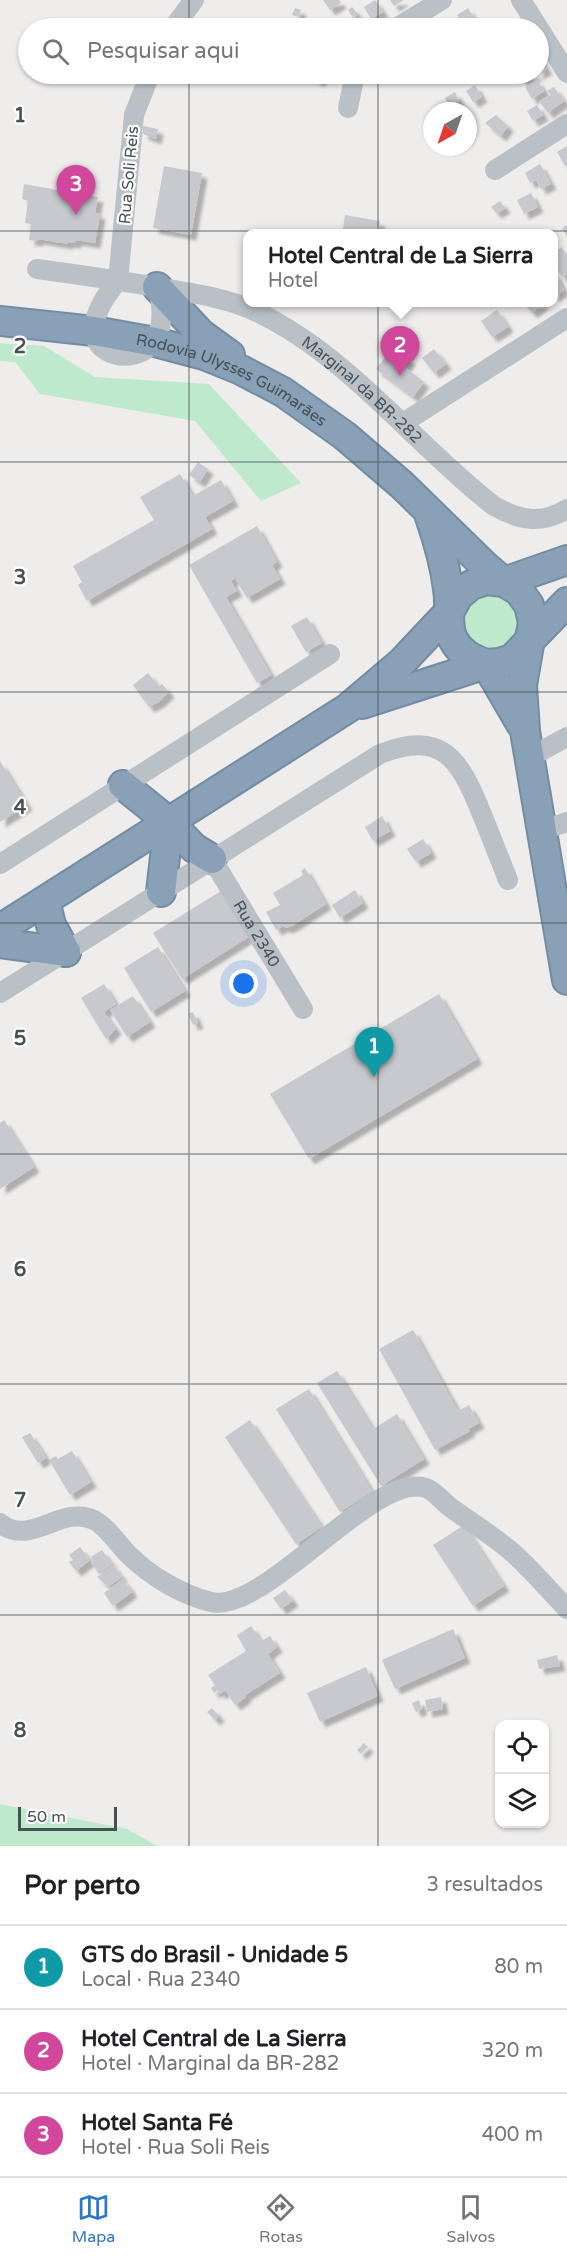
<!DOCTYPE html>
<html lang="pt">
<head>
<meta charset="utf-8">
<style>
	:root { --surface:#fff; --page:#f2f2f2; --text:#202124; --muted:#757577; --line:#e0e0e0; --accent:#2b77ca }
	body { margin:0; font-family:"Varela Round",sans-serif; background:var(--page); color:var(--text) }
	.controls { position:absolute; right:18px; bottom:18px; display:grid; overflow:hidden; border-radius:12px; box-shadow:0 2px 4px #0004 }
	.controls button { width:54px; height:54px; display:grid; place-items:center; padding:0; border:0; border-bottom:2px solid var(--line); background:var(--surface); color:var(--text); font:30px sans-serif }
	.compass { position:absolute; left:423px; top:102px; width:54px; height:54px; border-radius:50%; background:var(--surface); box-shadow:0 2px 4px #0004; rotate:220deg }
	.scale { position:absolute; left:18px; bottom:15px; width:99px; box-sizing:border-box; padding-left:6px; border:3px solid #465057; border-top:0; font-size:16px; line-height:21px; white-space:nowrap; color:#465057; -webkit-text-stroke:4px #fff; paint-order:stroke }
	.you { position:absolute; left:244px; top:984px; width:21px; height:21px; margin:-15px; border:4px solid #fff; border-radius:50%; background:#1a73e8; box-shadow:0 0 0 9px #1a73e833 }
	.badge { display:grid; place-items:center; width:39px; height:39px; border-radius:50%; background:var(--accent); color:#fff; font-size:20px; font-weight:700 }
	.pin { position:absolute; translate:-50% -50px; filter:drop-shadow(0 2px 3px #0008) }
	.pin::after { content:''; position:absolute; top:32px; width:21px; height:18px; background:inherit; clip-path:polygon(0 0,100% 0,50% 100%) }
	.popup { position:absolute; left:243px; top:229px; width:315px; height:78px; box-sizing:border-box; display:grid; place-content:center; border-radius:12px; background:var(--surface); filter:drop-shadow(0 2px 4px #0005); font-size:20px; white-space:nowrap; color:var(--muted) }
	.popup b { font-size:22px; color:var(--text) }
	.popup::after { content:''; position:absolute; left:50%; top:100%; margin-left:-12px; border:12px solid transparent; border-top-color:var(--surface) }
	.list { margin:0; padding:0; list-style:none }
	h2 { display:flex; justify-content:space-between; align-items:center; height:78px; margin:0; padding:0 24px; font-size:26px }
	h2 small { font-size:20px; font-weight:400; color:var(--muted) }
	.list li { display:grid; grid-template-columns:39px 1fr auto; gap:18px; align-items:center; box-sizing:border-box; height:84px; padding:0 24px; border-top:2px solid var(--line) }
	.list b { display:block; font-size:22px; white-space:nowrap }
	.list p { margin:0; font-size:20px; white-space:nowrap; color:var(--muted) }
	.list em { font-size:20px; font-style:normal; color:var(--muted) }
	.icon { flex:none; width:33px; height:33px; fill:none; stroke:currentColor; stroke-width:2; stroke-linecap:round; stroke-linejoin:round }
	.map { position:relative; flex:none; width:567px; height:1846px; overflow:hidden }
	.search { position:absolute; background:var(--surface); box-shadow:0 2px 4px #0004; left:18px; right:18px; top:18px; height:66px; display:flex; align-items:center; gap:15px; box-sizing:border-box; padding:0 21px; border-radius:33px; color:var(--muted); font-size:22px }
	.sheet { height:330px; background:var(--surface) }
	nav { display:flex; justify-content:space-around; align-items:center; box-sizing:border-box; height:84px; border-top:2px solid var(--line); background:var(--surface); font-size:16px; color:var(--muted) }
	nav a { display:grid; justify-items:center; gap:3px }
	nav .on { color:var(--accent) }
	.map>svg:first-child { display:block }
	.green { fill:#bee9cd }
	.building { fill:#c7c9ce; filter:url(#shadow) }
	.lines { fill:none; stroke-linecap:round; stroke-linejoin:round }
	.highway-casing { stroke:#748ca2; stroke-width:32 }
	.minor { stroke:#b9c1c7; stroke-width:20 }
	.highway { stroke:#88a1b6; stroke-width:28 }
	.grid { fill:none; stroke:#465057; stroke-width:1.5; stroke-opacity:0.55 }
	.labels { text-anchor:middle; stroke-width:4.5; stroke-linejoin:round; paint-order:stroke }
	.street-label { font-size:16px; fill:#465057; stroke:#fff }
	.grid-label { font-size:20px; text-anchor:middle; font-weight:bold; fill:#465057; stroke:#fff; stroke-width:4.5; stroke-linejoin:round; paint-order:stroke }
</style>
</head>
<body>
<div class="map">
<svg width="567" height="1846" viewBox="0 0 567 1846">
	<defs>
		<filter id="shadow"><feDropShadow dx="5.5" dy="5.5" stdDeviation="1.5" flood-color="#0004"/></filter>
	</defs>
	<rect width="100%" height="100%" fill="#efecec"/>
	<g class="green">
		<path d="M0,343L44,346L95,377L209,384L301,483L261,501L195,421L40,394L15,362L0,361Z"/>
		<path d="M489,590L516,603L521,633L499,653L464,641L463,604Z"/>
		<path d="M0,1804L127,1829L157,1846H0Z"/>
	</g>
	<g class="building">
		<path d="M323,0H339L341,3L330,10Z"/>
		<path d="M375,0L383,12L371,19L364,7Z"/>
		<path d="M390,0H404L394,6Z"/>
		<path d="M352,7L358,14L353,18L348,10Z"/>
		<path d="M295,8L301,10L299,17L292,15Z"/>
		<path d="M468,8L475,20L464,27L457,15Z"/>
		<path d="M448,19L454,28H441L439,25Z"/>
		<path d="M329,20L346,28H325Z"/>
		<path d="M498,20L503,28H482Z"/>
		<path d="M235,23L245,28H232Z"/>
		<path d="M538,55L547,69L524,83L518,74H538Z"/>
		<path d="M309,74H321L323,75L319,82L308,75Z"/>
		<path d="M537,80L544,91L532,99L525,87Z"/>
		<path d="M475,85L482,97L473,102L466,91Z"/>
		<path d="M554,87L564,101L548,113L539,101L551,95L547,91Z"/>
		<path d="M455,92L459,101L450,106L445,98Z"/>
		<path d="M537,105L543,115L533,121L527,111Z"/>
		<path d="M496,115L508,126L501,136L485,123Z"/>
		<path d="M143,126L158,129L156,139L143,134Z"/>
		<path d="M567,146V165L565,166L557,152Z"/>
		<path d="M540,164L551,184L541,189L536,180L530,183L525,173Z"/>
		<path d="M164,166L202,173L191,235L153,228Z"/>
		<path d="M24,184L98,197L95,213L100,214L95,243L76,240V243L68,242V244L38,239L37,241L29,240L31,224L25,223L28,201L22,199Z"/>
		<path d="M531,193L538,207L524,214L517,200Z"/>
		<path d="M500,201L505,208L496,213L491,207Z"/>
		<path d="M345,215L380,221L378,234H342Z"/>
		<path d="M567,225V237L562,228Z"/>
		<path d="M562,247L567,255V274L562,277L553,263V253Z"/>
		<path d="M553,270L564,290L553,297Z"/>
		<path d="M523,302H545L532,313Z"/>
		<path d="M497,310L508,327L492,337L481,321Z"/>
		<path d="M393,347L410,360L405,367L424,382L413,397L376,369Z"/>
		<path d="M434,349L446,364L434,373L422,358Z"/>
		<path d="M198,462L208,469L200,482L189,475Z"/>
		<path d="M180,474L193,496L221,480L233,501L205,517L212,529L87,601L78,585L82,582L73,566L154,520L140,497Z"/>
		<path d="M257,526L277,562L272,565L280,579L247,598L235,578L231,581L237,591L226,597L271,675L257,683L189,565Z"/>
		<path d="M307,617L322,643L306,652L291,626Z"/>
		<path d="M148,673L159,687L162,684L169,692L159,702L149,707L133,685Z"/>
		<path d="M0,761L27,805L0,822Z"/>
		<path d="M382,816L390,831L373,841L365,827Z"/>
		<path d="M423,839L431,853L416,862L407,849Z"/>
		<path d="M305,868L326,904L292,926L286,928L284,926L276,930L266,912L280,905L273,893L303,875L301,871Z"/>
		<path d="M355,890L363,903L340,918L332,905Z"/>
		<path d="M221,891L250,936L182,979L153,933Z"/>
		<path d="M158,947L185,991L151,1012L124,968Z"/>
		<path d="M104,984L116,1004L104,1012L116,1029L106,1039L81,998Z"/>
		<path d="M439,994L477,1059L309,1159L270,1094Z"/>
		<path d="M133,996L150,1022L127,1037L110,1010Z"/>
		<path d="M193,1012L198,1023L193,1025L188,1014Z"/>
		<path d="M4,1120L34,1167L0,1189V1123Z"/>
		<path d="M413,1330L458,1411L469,1405L479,1423L468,1429L470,1431L435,1450L379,1349Z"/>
		<path d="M337,1371L373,1429L397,1414L424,1459L381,1486L317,1383Z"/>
		<path d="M309,1389L372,1491L340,1512L276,1409Z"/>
		<path d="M250,1420L322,1527L296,1544L225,1437Z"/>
		<path d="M30,1433L46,1458L38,1463L22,1437Z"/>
		<path d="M72,1451L91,1482L70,1495L49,1460L56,1456L58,1459Z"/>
		<path d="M464,1525L504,1586L473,1606L433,1545Z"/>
		<path d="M80,1547L90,1560L76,1571L69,1562L73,1560L69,1555Z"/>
		<path d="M102,1550L112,1564L99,1574L91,1563L93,1561L91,1557Z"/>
		<path d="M113,1565L122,1577L108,1587L97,1577Z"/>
		<path d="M123,1579L132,1592L113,1606L104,1593Z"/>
		<path d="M285,1590L293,1601L281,1609L273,1598Z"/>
		<path d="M251,1626L261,1641L270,1636L277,1647L268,1654L280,1673L245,1695L246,1697L235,1705L226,1691L237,1683L220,1694L218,1690L214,1693L211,1688L215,1685L208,1675L246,1651L237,1635Z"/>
		<path d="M453,1629L465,1658L395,1689L382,1660Z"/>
		<path d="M557,1655L560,1666L539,1669L537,1660Z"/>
		<path d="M366,1667L378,1696L320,1722L307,1693Z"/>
		<path d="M441,1697L443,1709L427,1712L425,1700Z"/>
		<path d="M419,1700L422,1709L416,1712L412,1703Z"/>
		<path d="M212,1708L219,1716L215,1720L207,1712Z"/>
		<path d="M364,1743L368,1747L361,1754L357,1750Z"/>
	</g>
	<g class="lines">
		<g class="highway-casing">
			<g id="highway">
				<path d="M157,287L201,334L230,355"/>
				<path id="s3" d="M0,321L94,331L155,342L204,355L241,370L283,392L345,436L402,485L485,566L504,582L519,591L529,605L533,622L522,685L525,731L567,980"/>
				<path d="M430,517C438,540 445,564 448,589C451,605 446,625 453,639C460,653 472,659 486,664"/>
				<path d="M486,664L521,724"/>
				<path d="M362,704L486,664L499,663L512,659L567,602"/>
				<path d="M123,785L169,822L194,848L212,859"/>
				<path d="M161,892L169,822"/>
				<path d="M45,901L51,925L66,952"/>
				<path d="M0,929L348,708L401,663L450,611L458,596L471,585L487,580L504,582L567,560"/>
				<path d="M0,943L66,952"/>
			</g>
		</g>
		<g class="minor">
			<path d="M521,0L567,73"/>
			<path d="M173,28L194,0"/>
			<path d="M396,28L442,0"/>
			<path d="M150,74L134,115L118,280C107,294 95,310 94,329C92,367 180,373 158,289"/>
			<path d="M348,108L355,74"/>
			<path d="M495,170L567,124"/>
			<path id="s1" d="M37,269C81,275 124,281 167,289C198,294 231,299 259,313C351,358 414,444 494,506C519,520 541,525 567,509"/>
			<path d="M403,423L567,318"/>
			<path d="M530,757L567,737"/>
			<path d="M542,830L567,822"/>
			<path id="s2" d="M212,859L303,1009"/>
			<path d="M0,864L330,654"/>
			<path d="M0,993L380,754C442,730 459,758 481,812C490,834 499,857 508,880"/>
			<path d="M0,1523C30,1548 61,1504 94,1520C105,1525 120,1546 129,1555C150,1576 182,1595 211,1602C265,1614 375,1470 426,1488C435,1491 443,1502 451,1508C472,1523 494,1536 513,1553C532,1570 549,1590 567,1609"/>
		</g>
		<use href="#highway" class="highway"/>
	</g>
	<path class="grid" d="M189,0V28M378,0V28M189,74V1846M378,74V1846M0,231H567M0,462H567M0,692H567M0,923H567M0,1154H567M0,1384H567M0,1615H567"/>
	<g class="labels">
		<g class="street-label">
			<text transform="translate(128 175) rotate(-85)" y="6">Rua Soli Reis</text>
			<text dy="6" stroke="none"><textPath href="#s3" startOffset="242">Rodovia Ulysses Guimarães</textPath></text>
			<text dy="6" stroke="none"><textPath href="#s1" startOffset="356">Marginal da BR-282</textPath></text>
			<text dy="6" stroke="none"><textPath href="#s2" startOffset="87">Rua 2340</textPath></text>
		</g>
	</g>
	<g class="grid-label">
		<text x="20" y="122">1</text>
		<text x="20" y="353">2</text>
		<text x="20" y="584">3</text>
		<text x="20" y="814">4</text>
		<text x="20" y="1045">5</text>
		<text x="20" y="1276">6</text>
		<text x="20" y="1507">7</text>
		<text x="20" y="1737">8</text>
	</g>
</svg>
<div class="controls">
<button><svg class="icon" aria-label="locate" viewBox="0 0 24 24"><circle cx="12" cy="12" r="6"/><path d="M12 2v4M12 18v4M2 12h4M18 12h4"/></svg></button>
<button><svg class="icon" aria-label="layers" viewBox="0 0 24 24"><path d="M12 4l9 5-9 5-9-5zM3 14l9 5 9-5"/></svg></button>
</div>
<svg class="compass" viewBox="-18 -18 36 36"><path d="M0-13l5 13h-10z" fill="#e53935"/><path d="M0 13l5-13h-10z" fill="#757577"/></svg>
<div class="scale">50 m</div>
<div class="you"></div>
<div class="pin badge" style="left:374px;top:1077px;background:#0f9aa8">1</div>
<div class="pin badge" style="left:400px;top:376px;background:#d1479c">2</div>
<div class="popup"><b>Hotel Central de La Sierra</b>Hotel</div>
<div class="pin badge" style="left:76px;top:215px;background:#d1479c">3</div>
<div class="search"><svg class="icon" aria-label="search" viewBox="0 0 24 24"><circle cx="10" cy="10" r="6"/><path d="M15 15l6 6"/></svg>Pesquisar aqui</div>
</div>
<section class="sheet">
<h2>Por perto<small>3 resultados</small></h2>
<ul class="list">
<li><span class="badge" style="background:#0f9aa8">1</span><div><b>GTS do Brasil - Unidade 5</b><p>Local · Rua 2340</p></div><em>80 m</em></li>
<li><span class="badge" style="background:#d1479c">2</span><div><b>Hotel Central de La Sierra</b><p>Hotel · Marginal da BR-282</p></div><em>320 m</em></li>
<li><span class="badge" style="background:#d1479c">3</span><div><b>Hotel Santa Fé</b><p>Hotel · Rua Soli Reis</p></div><em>400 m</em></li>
</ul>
</section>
<nav>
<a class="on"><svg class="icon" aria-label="map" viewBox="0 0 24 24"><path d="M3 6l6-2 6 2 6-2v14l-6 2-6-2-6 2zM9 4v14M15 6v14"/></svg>Mapa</a>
<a><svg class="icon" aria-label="directions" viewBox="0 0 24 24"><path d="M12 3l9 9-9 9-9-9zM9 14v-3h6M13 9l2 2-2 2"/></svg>Rotas</a>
<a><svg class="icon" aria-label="saved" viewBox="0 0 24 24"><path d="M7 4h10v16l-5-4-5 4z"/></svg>Salvos</a>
</nav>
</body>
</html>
